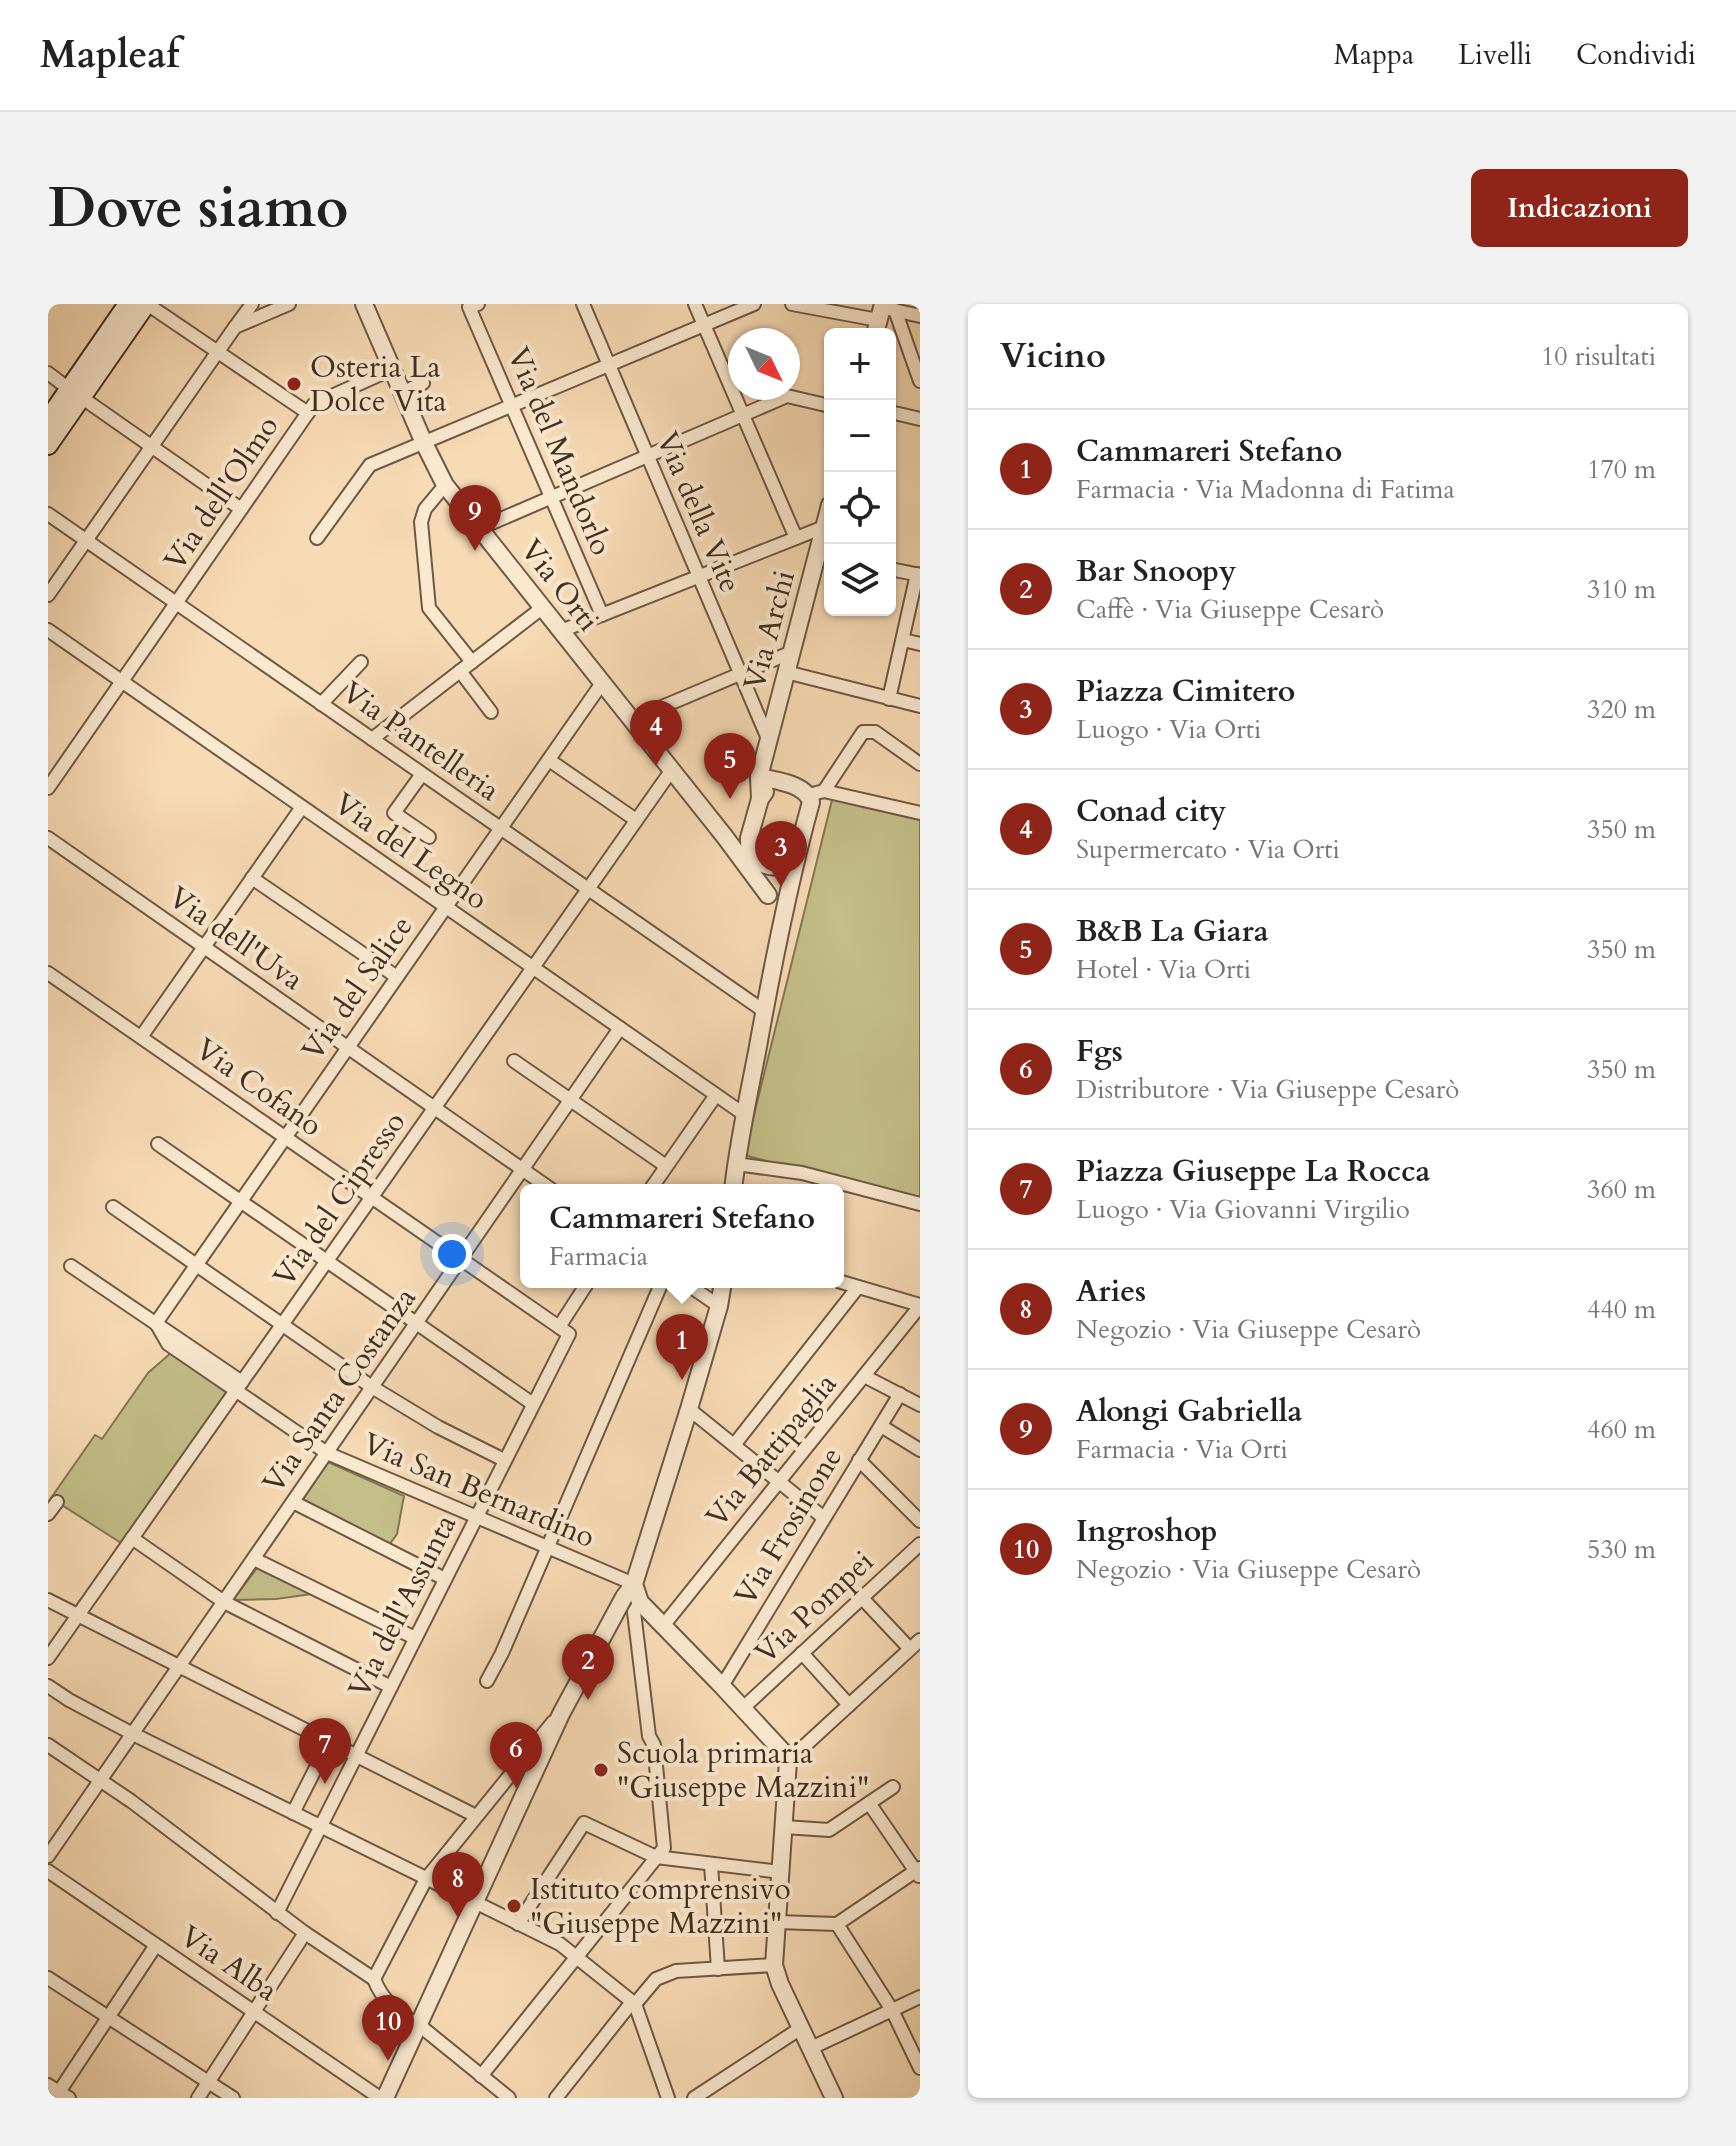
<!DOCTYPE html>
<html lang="it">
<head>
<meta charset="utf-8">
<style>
	:root { --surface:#fff; --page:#f2f2f2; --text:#222; --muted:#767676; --line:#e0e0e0; --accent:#8f2418 }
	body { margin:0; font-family:Cardo,serif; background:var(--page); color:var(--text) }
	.controls { position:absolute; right:24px; top:24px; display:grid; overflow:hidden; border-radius:12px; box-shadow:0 2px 6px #0004 }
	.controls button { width:72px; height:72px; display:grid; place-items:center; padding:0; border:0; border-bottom:2px solid var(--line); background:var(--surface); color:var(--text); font:40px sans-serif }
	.compass { position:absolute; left:680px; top:24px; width:72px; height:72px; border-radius:50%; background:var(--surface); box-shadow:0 2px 6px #0004; rotate:133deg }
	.you { position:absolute; left:404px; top:950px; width:28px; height:28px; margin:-20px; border:6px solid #fff; border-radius:50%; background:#1a73e8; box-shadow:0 0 0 12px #1a73e833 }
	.badge { display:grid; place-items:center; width:52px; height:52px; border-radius:50%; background:var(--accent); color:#fff; font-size:26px; font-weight:700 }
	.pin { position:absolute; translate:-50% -66px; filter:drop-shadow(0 2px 4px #0008) }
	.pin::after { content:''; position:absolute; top:42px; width:28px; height:24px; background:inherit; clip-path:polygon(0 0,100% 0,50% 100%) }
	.popup { position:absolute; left:472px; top:880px; width:324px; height:104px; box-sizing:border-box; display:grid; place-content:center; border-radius:12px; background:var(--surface); filter:drop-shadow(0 2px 6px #0005); font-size:26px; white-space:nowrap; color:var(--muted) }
	.popup b { font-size:30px; color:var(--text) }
	.popup::after { content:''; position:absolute; left:50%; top:100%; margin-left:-16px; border:16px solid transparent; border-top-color:var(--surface) }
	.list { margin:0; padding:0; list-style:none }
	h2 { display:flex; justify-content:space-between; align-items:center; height:104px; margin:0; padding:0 32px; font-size:34px }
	h2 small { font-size:26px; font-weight:400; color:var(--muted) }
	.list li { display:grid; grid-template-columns:52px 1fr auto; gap:24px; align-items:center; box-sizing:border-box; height:120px; padding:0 32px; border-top:2px solid var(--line) }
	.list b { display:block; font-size:30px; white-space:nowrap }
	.list p { margin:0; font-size:26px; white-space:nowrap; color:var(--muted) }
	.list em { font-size:26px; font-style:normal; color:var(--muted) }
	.icon { flex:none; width:44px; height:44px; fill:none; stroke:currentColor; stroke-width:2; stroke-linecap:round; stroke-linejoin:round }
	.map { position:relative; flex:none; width:872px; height:1794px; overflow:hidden; border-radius:12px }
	header { display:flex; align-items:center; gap:48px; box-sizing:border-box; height:112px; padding:0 40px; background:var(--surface); border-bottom:2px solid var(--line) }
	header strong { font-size:38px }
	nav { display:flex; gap:44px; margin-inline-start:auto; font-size:28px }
	.intro { display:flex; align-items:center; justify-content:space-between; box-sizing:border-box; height:192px; padding:0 48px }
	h1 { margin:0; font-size:56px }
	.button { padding:20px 36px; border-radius:12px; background:var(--accent); color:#fff; font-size:28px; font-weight:700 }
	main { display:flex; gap:48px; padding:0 48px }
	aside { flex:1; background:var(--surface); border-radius:12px; box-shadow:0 2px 6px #0004 }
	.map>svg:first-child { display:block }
	.green { fill:#c4be88; stroke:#827654; stroke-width:2 }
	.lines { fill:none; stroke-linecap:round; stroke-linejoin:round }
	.minor-casing { stroke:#6e5845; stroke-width:16 }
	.tertiary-casing { stroke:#6e5845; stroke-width:20 }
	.secondary-casing { stroke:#412d20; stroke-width:22 }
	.minor { stroke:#fae8cf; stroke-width:12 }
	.tertiary { stroke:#fae8cf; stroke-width:16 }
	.secondary { stroke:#fae8cf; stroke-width:18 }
	.poi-dot { fill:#8f2418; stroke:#fae8cf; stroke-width:3 }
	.labels { text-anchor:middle; stroke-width:8; stroke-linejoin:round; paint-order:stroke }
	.poi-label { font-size:30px; fill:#412d20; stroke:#fae8cf; text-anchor:start }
	.street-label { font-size:30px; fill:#412d20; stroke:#fae8cf }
</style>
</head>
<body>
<header>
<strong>Mapleaf</strong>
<nav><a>Mappa</a><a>Livelli</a><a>Condividi</a></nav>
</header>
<div class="intro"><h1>Dove siamo</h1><a class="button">Indicazioni</a></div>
<main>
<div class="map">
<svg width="872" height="1794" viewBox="0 0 872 1794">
	<rect width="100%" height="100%" fill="#f7dbb5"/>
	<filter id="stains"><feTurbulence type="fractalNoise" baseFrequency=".0025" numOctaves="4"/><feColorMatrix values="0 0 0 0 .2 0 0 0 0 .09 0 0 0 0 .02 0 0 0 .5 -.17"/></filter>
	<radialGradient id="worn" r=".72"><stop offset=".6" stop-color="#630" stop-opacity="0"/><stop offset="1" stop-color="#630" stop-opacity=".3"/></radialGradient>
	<g class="green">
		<path d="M785,492L872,515V897L696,851Z"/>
		<path d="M124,1048L179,1088L73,1239L3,1194L47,1131L54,1135L100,1069Z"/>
		<path d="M280,1158L356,1192L349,1230L341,1241L254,1197Z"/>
		<path d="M209,1264L264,1290L228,1295L185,1296Z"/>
	</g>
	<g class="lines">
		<g class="minor-casing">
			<g id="minor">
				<path d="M99,0L260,109"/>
				<path d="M430,0L421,3L554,311"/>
				<path d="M535,0L721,437"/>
				<path d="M647,0L748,234"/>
				<path d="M744,0L830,16"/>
				<path d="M841,5L872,12"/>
				<path d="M847,6L872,77"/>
				<path d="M187,23L204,0"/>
				<path d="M0,69L21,85"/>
				<path d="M354,89L375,79"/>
				<path d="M33,93L193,205"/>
				<path d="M842,108L872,115"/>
				<path d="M397,181L377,205L373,218L381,304L424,358"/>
				<path d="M0,210L716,707"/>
				<path d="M432,224L739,92L782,102"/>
				<path d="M269,234L322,161L706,0"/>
				<path d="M842,265L872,271"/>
				<path d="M0,291L187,23L241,0"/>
				<path d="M0,326L697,811"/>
				<path d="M513,327L776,223"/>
				<path d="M855,336L872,340"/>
				<path d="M412,367L443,408"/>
				<path d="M738,368L872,402"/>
				<path d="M841,395L869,270"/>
				<path d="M273,400L313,358"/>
				<path d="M583,416L744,348"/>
				<path d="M324,435L494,304"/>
				<path d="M501,456L588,516"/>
				<path d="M374,470L346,509L381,533"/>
				<path d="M0,484L266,100L344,65"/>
				<path d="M776,487L872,509"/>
				<path d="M761,491L776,487L815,428H827L872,460"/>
				<path d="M0,534L504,886"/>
				<path d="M204,574L349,673"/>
				<path d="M0,669L511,1023"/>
				<path d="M93,733L254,503"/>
				<path d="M466,757L618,862"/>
				<path d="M110,840L485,1100"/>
				<path d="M688,860L754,869L872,900"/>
				<path d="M602,886L668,791"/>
				<path d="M65,903L324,1083L390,1123L456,1156"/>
				<path d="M23,962L194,1078"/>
				<path d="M790,977L872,1001"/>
				<path d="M636,978L671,1002"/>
				<path d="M108,1019L554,379"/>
				<path d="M108,1019L120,1040L279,1149L586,1280"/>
				<path d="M816,1072L872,1101"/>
				<path d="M641,1105L776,1214"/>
				<path d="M833,1122L872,1146"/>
				<path d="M686,1141L810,983"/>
				<path d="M811,1156L872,1217"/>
				<path d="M245,1198L397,1275"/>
				<path d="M0,1210L9,1198"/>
				<path d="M84,1234L176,1298L343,1383"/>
				<path d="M206,1255L367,1334"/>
				<path d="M814,1294L862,1345"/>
				<path d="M0,1296L428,1512"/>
				<path d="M615,1322L872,1002"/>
				<path d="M754,1349L801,1401"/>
				<path d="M0,1354L623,467"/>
				<path d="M439,1377L454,1349L614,978"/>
				<path d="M0,1382L21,1396L85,1430L512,1640L587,1700L620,1794"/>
				<path d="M674,1382L852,1090"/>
				<path d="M695,1404L872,1240"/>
				<path d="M0,1441L83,1497L257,1629L326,1675"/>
				<path d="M740,1457L872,1336"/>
				<path d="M821,1499L871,1572"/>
				<path d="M245,1509L281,1438"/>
				<path d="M736,1523L781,1526L845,1483"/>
				<path d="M0,1552L572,724"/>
				<path d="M663,1560L670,1665"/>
				<path d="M0,1567L332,1794"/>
				<path d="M229,1609L521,1030L511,1023L540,978"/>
				<path d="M729,1618L789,1620L872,1564"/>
				<path d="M470,1620L536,1519L608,1553L733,1568"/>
				<path d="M789,1620L844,1706L872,1764"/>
				<path d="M0,1674L185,1794"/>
				<path d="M326,1675L378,1575L505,1418"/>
				<path d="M326,1675C334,1696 351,1711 371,1721L461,1794"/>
				<path d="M587,1700L608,1675L628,1667L726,1661"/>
				<path d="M763,1744L872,1693"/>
				<path d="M433,1772L616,1544L606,1441L601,1432L586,1308L592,1298"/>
				<path d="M0,1781L21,1794"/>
				<path d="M7,1794L108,1641"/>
				<path d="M150,1794L257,1629"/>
				<path d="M508,1794L584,1698"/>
				<path d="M646,1794L753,1724"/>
			</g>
		</g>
		<g class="tertiary-casing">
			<g id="tertiary">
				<path d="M316,0L376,139L397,181L677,533L720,591"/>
				<path d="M827,30L835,0"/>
				<path d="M717,488L712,495L701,534C700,561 726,569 747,558"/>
				<path d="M712,495L711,473L782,201"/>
				<path d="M685,886C690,840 700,794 709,748C724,664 740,581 763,498C757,479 728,477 711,473"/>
				<path d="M675,978L671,1002L641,1105L586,1280L592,1298L674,1382L736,1449L740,1457L726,1661L732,1680L786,1794"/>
				<path d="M337,1794L513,1410L576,1293L586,1280"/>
			</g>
		</g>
		<g class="secondary-casing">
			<g id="secondary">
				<path d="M0,116L80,0"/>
				<path d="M0,141L98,0"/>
			</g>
		</g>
		<use href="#minor" class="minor"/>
		<use href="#tertiary" class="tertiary"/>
		<use href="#secondary" class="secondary"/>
	</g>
	<g class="poi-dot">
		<circle cx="246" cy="80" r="8"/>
		<circle cx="553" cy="1466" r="8"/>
		<circle cx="466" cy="1602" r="8"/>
	</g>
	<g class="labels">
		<g class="poi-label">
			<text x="262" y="73">Osteria La<tspan x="262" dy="34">Dolce Vita</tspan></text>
			<text x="569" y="1459">Scuola primaria<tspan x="569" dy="34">"Giuseppe Mazzini"</tspan></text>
			<text x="482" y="1595">Istituto comprensivo<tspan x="482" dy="34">"Giuseppe Mazzini"</tspan></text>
		</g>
		<g class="street-label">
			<text transform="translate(512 147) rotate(67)" y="10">Via del Mandorlo</text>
			<text transform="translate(173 189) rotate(-56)" y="10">Via dell'Olmo</text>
			<text transform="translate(651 208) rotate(67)" y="10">Via della Vite</text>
			<text transform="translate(512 281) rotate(52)" y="10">Via Orti</text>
			<text transform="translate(721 326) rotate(-75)" y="10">Via Archi</text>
			<text transform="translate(373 437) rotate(35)" y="10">Via Pantelleria</text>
			<text transform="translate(363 547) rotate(35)" y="10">Via del Legno</text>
			<text transform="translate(188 634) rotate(35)" y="10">Via dell'Uva</text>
			<text transform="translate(309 684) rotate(-55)" y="10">Via del Salice</text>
			<text transform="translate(211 783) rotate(35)" y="10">Via Cofano</text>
			<text transform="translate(291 895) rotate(-55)" y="10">Via del Cipresso</text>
			<text transform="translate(291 1086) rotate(-55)" y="10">Via Santa Costanza</text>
			<text transform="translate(723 1146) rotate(-51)" y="10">Via Battipaglia</text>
			<text transform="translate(431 1186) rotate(23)" y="10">Via San Bernardino</text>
			<text transform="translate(740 1222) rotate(-59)" y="10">Via Frosinone</text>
			<text transform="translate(354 1302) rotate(-63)" y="10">Via dell'Assunta</text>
			<text transform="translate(766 1303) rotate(-43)" y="10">Via Pompei</text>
			<text transform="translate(181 1659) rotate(34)" y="10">Via Alba</text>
		</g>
	</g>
	<rect width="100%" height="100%" filter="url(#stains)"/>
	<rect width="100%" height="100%" fill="url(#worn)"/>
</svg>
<div class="controls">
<button>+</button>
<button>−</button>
<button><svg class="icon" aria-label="locate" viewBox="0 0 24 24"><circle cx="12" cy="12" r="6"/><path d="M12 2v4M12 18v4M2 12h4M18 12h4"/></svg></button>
<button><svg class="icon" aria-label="layers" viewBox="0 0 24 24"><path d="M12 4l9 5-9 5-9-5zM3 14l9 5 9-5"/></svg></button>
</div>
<svg class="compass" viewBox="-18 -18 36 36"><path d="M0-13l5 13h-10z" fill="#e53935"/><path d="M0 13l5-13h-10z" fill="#767676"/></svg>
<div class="you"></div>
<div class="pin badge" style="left:634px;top:1076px">1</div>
<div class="popup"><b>Cammareri Stefano</b>Farmacia</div>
<div class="pin badge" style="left:540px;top:1396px">2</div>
<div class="pin badge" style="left:733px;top:583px">3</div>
<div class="pin badge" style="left:608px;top:462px">4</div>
<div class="pin badge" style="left:682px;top:495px">5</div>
<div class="pin badge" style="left:468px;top:1484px">6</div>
<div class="pin badge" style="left:277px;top:1480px">7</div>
<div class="pin badge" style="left:410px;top:1614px">8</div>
<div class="pin badge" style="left:427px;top:247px">9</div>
<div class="pin badge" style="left:340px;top:1757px">10</div>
</div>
<aside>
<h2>Vicino<small>10 risultati</small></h2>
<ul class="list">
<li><span class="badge">1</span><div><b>Cammareri Stefano</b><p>Farmacia · Via Madonna di Fatima</p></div><em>170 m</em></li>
<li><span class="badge">2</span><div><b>Bar Snoopy</b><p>Caffè · Via Giuseppe Cesarò</p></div><em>310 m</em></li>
<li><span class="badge">3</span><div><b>Piazza Cimitero</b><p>Luogo · Via Orti</p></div><em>320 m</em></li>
<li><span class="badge">4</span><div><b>Conad city</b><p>Supermercato · Via Orti</p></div><em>350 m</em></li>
<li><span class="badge">5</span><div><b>B&amp;B La Giara</b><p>Hotel · Via Orti</p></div><em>350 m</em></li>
<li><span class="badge">6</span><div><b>Fgs</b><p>Distributore · Via Giuseppe Cesarò</p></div><em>350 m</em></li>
<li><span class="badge">7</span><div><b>Piazza Giuseppe La Rocca</b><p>Luogo · Via Giovanni Virgilio</p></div><em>360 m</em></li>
<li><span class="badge">8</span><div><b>Aries</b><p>Negozio · Via Giuseppe Cesarò</p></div><em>440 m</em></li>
<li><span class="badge">9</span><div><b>Alongi Gabriella</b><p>Farmacia · Via Orti</p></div><em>460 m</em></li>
<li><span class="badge">10</span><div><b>Ingroshop</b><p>Negozio · Via Giuseppe Cesarò</p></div><em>530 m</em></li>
</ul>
</aside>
</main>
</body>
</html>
